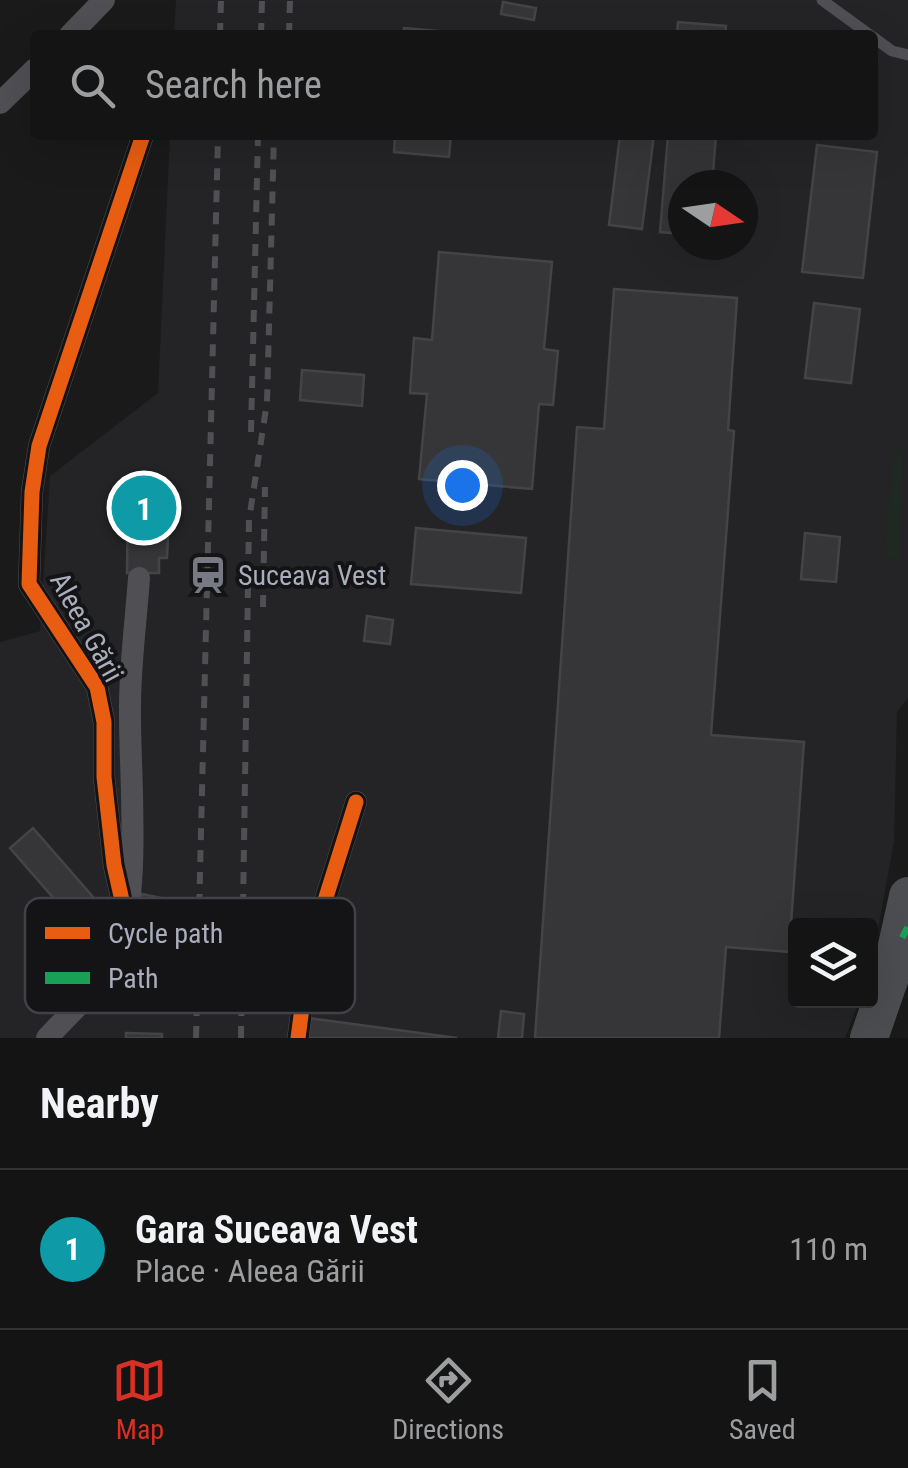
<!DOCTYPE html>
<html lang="en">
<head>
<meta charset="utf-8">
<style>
	:root { --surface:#141414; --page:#1d1d1d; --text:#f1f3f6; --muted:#9d9ea0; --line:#333334; --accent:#d93025 }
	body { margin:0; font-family:"Roboto Condensed",sans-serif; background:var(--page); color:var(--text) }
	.controls { position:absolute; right:30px; bottom:30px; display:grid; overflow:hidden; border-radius:10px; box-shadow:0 10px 40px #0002 }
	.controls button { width:90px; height:90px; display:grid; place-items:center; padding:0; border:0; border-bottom:2px solid var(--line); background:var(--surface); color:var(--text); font:50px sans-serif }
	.compass { position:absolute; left:668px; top:170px; width:90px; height:90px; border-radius:50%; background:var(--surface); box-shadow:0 10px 40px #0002; rotate:103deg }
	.you { position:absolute; left:462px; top:485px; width:35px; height:35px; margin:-25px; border:8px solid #fff; border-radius:50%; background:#1a73e8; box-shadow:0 0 0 15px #1a73e833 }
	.badge { display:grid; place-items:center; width:65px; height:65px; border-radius:50%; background:var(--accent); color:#fff; font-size:32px; font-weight:700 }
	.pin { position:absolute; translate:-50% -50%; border:5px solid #fff; box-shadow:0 2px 10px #0006 }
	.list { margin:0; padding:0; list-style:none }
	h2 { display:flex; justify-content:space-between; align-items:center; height:130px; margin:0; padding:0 40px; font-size:42px }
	h2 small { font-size:32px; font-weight:400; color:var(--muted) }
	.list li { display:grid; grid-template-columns:65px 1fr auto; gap:30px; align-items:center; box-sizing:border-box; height:160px; padding:0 40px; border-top:2px solid var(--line) }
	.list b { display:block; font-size:38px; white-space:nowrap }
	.list p { margin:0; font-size:32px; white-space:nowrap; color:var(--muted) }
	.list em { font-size:32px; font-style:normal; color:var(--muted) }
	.icon { flex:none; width:55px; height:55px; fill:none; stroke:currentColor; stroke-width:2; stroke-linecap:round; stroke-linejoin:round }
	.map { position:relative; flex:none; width:908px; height:1038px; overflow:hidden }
	.search { position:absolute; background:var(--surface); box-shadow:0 10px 40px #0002; left:30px; right:30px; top:30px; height:110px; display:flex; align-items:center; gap:25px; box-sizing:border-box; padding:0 35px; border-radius:10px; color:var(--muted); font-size:38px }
	.sheet { height:290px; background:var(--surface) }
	nav { display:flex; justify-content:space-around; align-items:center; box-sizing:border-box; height:140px; border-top:2px solid var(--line); background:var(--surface); font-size:28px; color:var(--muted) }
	nav a { display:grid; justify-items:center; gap:5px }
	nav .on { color:var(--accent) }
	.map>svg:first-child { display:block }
	.built { fill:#242427; fill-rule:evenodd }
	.green { fill:#1f2821 }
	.building { fill:#363638; stroke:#434446; stroke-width:2.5 }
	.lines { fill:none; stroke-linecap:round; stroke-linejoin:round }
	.service { stroke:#505054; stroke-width:11 }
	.minor { stroke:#505054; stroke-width:22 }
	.primary { stroke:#4c4d50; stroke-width:38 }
	.rail { stroke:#4f5053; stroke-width:6; stroke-dasharray:12 10; stroke-linecap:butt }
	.quiet { stroke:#1a9f57; stroke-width:12; stroke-dasharray:25 12; stroke-linecap:butt }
	.cycleway-casing { stroke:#141416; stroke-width:21 }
	.cycleway { stroke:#e95d12; stroke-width:15 }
	.labels { text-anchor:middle; stroke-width:8; stroke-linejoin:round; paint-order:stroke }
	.poi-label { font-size:28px; fill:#aaaebc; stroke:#141416; text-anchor:start }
	.street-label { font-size:28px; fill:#aaaebc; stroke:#141416 }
	.key { fill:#141416; stroke:#414248; stroke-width:2.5 }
	.key-label { font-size:28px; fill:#aaaebc }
</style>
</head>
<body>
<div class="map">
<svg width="908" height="1038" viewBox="0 0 908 1038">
	<rect width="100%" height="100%" fill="#1a1a1a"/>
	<path class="built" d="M176,0H908V698L897,712L894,842L871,968L870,926H796V1001H859L845,1038H0V642L40,631L50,476L158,393L170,135H873V35H174ZM683,185H743V245H683Z"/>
	<path class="green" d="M895,448L903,452L899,561L888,556L885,546Z"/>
	<g class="building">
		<path d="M503,2L536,8L534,20L501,14Z"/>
		<path d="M678,22L726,26L725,35H677Z"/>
		<path d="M404,28L460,33V35H404Z"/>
		<path d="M395,135H451L449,157L394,152Z"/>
		<path d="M620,135H654L642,229L609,225Z"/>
		<path d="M668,135H716L712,185H683V234L660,232Z"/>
		<path d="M817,145L877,152L863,278L802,272Z"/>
		<path d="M439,252L552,262L544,349L558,351L553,405L539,404L532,489L419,479L427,394L410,393L414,338L432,340Z"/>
		<path d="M614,289L737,298L728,430L734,431L711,735L804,742L789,952L726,947L719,1038H535L577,427L604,429Z"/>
		<path d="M814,303L860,309L851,383L805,378Z"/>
		<path d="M302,370L364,375L362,406L300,400Z"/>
		<path d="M128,479H160L159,537H168L167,558H159V573H127Z"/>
		<path d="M416,528L526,538L521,593L411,584Z"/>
		<path d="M805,533L840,537L836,582L801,579Z"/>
		<path d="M367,616L393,620L390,644L364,641Z"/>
		<path d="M33,828L113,920L90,940L10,848Z"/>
		<path d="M142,894L161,898L158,916L139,913Z"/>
		<path d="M501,1011L524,1014L522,1038H498Z"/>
		<path d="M301,1017L457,1038H300Z"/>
		<path d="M126,1033L162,1034V1038H126Z"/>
	</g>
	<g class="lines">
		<g class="service">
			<path d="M822,0L870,35"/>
			<path d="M873,37L892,51L908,55"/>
		</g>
		<g class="minor">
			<path d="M70,35L104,0"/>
			<path d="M0,103L35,69"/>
			<path d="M126,918L114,865L104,777V722L97,687L29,584L32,492L39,446L143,135"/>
			<path d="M47,1038C70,1013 100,987 115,956C143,900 129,773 130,707C130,664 136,621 139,578"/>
			<path d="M298,1038L310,948L356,802"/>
		</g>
		<path class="primary" d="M869,1038L890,977L908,896"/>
		<g class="rail">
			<path d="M220,35L221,0"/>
			<path d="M261,35L262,0"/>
			<path d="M289,35L290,0"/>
			<path d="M251,432L258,135"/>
			<path d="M263,607L265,487"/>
			<path d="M196,1038L218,135"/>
			<path d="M241,1038L249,520L267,402L274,135"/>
		</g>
		<path class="quiet" d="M902,931L908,934"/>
		<g class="cycleway-casing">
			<g id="cycleway">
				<path d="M126,918L114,865L104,777V722L97,687L29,584L32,492L39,446L143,135"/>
				<path d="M298,1038L310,948L356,802"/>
			</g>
		</g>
		<use href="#cycleway" class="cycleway"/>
	</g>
	<defs>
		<g id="station-bare" transform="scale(3)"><path d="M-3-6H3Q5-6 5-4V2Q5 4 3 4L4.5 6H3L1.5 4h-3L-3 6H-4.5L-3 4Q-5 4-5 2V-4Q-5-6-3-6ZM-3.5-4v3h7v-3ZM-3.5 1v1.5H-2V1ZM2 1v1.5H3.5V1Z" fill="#787a83" stroke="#141416" stroke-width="2.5" paint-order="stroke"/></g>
	</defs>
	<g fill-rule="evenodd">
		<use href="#station-bare" x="208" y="575"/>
	</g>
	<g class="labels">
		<g class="poi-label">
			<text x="238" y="585">Suceava Vest</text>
		</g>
		<g class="street-label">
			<text transform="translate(87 627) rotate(61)" y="10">Aleea Gării</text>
		</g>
	</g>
	<rect x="25" y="898" width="330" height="115" rx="15" class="key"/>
	<rect x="45" y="927" width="45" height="12" fill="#e95d12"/>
	<rect x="45" y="972" width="45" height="12" fill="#1a9f57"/>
	<g class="key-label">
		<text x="108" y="943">Cycle path</text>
		<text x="108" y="988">Path</text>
	</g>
</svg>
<div class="controls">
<button><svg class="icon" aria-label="layers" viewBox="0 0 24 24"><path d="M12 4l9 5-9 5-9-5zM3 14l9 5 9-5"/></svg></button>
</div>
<svg class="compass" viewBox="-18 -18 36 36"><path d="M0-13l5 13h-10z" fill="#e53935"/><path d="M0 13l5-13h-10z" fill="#9d9ea0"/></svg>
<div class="you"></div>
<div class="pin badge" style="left:144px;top:508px;background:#0f9aa8">1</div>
<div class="search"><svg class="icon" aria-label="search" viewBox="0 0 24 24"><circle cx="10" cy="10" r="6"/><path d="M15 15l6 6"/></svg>Search here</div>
</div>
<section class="sheet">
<h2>Nearby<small></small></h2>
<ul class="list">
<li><span class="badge" style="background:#0f9aa8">1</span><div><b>Gara Suceava Vest</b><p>Place · Aleea Gării</p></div><em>110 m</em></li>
</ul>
</section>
<nav>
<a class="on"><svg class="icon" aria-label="map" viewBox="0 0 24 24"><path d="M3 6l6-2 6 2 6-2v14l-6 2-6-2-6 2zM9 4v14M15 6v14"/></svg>Map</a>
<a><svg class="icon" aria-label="directions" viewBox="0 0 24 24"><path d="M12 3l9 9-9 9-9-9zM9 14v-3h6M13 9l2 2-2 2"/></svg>Directions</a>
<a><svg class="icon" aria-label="saved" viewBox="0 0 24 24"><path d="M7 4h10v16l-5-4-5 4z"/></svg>Saved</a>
</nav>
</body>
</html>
